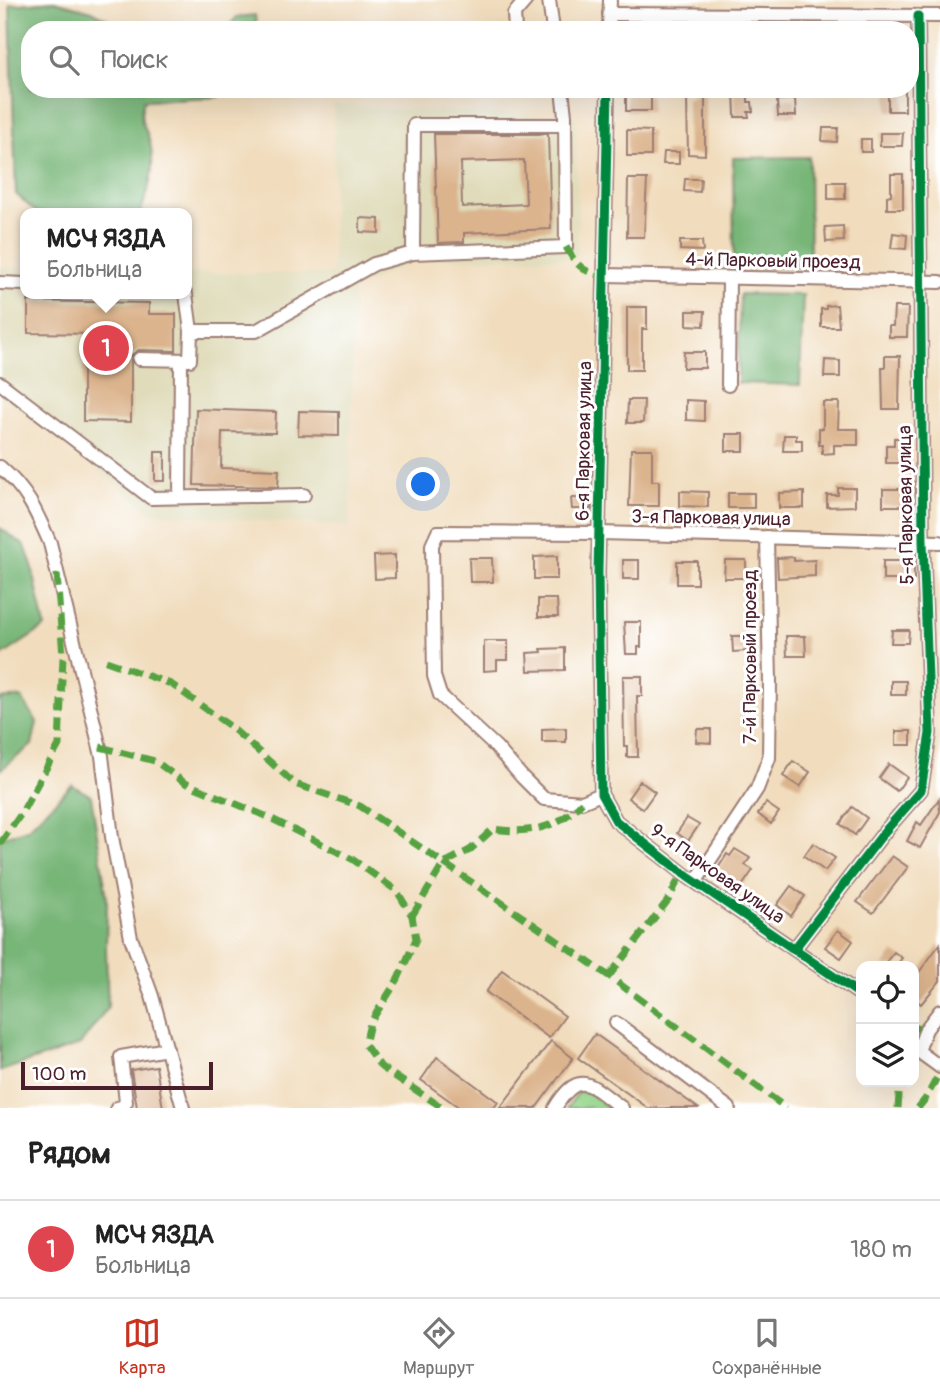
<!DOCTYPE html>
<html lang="ru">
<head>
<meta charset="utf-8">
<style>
	:root { --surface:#fff; --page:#f6f6f6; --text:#222; --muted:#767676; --line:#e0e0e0; --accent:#c8321e }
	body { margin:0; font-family:Pangolin,sans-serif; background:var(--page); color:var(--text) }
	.controls { position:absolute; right:21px; bottom:21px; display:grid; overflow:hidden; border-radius:14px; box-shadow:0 7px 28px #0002 }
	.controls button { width:63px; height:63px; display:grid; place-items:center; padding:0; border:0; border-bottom:2px solid var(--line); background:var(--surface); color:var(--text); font:35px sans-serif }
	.scale { position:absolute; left:21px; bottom:18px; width:192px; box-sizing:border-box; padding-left:7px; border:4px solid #4a1f2b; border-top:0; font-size:19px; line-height:24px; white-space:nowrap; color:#4a1f2b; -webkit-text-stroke:5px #fff; paint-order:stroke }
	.you { position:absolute; left:424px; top:485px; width:24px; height:24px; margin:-18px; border:5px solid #fff; border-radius:50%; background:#1a73e8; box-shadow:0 0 0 10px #1a73e833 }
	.badge { display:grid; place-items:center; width:46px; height:46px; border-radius:50%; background:var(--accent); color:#fff; font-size:23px; font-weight:700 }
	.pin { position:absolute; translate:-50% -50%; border:4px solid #fff; box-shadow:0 2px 7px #0006 }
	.popup { position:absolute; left:20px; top:208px; width:172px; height:91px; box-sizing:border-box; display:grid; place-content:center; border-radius:14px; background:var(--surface); filter:drop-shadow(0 2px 5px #0005); font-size:23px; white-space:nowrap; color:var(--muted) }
	.popup b { font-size:26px; color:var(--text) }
	.popup::after { content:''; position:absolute; left:50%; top:100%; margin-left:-14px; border:14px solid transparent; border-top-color:var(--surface) }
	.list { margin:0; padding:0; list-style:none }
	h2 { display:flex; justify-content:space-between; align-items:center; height:91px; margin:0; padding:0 28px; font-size:30px }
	h2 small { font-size:23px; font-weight:400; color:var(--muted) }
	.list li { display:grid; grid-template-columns:46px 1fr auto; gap:21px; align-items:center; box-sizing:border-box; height:98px; padding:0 28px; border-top:2px solid var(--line) }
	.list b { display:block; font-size:26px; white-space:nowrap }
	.list p { margin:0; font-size:23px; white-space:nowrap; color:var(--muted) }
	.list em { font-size:23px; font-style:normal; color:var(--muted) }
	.icon { flex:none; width:38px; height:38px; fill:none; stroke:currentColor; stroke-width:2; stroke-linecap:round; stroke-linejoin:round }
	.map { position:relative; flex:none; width:940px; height:1108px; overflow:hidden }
	.search { position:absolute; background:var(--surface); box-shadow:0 7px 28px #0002; left:21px; right:21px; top:21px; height:77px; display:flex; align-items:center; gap:18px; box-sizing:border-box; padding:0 24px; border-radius:28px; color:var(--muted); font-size:26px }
	.sheet { height:189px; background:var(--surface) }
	nav { display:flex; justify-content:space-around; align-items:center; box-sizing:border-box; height:98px; border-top:2px solid var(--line); background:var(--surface); font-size:19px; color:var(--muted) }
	nav a { display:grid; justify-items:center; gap:4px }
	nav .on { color:var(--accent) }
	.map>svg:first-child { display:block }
	.built { fill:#e0dcbb }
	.green { fill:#95d58c; stroke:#707a5c; stroke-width:2 }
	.forest { fill:#78b678; stroke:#616a52; stroke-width:2 }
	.building { fill:#dbb48d; fill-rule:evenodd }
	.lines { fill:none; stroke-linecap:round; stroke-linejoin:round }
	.minor-casing { stroke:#9e7e74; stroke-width:16 }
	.minor { stroke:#fff; stroke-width:12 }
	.quiet { stroke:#56a243; stroke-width:7; stroke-dasharray:14 7; stroke-linecap:butt }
	.cycleway-casing { stroke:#fff; stroke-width:13 }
	.cycleway { stroke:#00873e; stroke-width:9 }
	.labels { text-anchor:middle; stroke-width:6; stroke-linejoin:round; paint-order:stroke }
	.street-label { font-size:19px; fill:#4a1f2b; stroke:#fff }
</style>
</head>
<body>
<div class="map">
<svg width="940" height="1108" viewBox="0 0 940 1108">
	<rect width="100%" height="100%" fill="#fff"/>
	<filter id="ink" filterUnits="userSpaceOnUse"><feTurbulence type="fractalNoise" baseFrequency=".0143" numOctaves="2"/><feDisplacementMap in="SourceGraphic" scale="14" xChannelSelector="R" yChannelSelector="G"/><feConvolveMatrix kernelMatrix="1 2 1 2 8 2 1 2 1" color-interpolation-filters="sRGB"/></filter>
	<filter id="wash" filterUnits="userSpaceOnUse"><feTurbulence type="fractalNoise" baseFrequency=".00686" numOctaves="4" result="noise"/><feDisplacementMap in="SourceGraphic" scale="28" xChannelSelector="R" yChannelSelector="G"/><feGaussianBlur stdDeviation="1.57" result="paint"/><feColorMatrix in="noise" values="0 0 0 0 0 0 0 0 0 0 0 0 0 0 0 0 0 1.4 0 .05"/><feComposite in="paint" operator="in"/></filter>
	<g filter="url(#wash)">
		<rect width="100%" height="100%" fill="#f1ddbe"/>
		<path class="built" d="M334,105L576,117L578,255L573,258L416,259L354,290L349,527L152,513L0,395V267L25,268V294H186L187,273L332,274Z"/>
		<path class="green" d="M587,1091L610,1108H567L578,1093Z"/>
		<g class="forest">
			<path d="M54,1L92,11L118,25L124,22L143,30H30V89H224L219,97L144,100C136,125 148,126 151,148C155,171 148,192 140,213H37L16,194L10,5Z"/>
			<path d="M255,15L257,30H225L237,17Z"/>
			<path d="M809,157L810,267L734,268L733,158Z"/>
			<path d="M740,294L803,295L800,385L738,383Z"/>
			<path d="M0,528L25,546L32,566L45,627L0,657Z"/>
			<path d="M21,697L37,722L32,745L0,770V699Z"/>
			<path d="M72,785L91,796L107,898L106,950L108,1007L80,1045L0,1071V838L27,829Z"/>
		</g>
		<g id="blocks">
			<g class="building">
				<path d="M734,89H748V102H752L753,112H748L749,117H735Z"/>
				<rect x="888" y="89" width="17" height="22"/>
				<path d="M691,94H705V155L688,154L687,98H691Z"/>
				<rect x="626" y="95" width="25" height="16"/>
				<path d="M795,99L796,116H778L777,100Z"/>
				<path d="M823,128H838L837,142L822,141Z"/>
				<path d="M627,130L651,131V156H627Z"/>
				<path d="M880,133H903L902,146H880Z"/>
				<path d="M434,134H548L551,229L464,233V242L438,243ZM524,160L526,204L462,207L461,162Z"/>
				<rect x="861" y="139" width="10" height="13"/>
				<path d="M664,152H679V164H663Z"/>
				<path d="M891,174H903V209H887V196L891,195Z"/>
				<path d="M628,179H647L644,237H627Z"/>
				<path d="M685,179H701L700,192L684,191Z"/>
				<rect x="828" y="182" width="17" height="17"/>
				<path d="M360,218L379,219V233L360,232Z"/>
				<path d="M843,226L844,241L826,242L825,227Z"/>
				<path d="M893,233L907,235L906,249L891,248Z"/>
				<path d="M680,241H702L703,251L680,250Z"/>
				<path d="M28,301L149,303V314H176V351L139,350L131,355V422L83,421V366L97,367V334L28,333Z"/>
				<path d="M837,305L839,327H821V309H826V306Z"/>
				<path d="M627,307H647V329H642V370H627Z"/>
				<path d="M894,307H908L907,337H889V326H893Z"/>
				<path d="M687,311H705L704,326L687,325Z"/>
				<path d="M684,352H705V368H683Z"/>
				<path d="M885,356H900L899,409H883L882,367H885Z"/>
				<path d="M825,360L840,361V377H824Z"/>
				<path d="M628,400H644L643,423H627Z"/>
				<path d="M686,400L704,401V421L686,420Z"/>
				<path d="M823,402H839L838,429H858V445H834V453L822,454V445H819V429H823Z"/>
				<path d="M196,409L276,412L275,433L222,432L221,468L279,470L278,487L194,485Z"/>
				<path d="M299,411L339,412V436L298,435Z"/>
				<rect x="726" y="434" width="18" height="17"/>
				<path d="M784,435H796V440H802V451H783Z"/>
				<path d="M894,438H907V463H886V445H894Z"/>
				<path d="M631,449H652V481H659V506H629Z"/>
				<rect x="155" y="452" width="10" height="29"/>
				<path d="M838,488H855V506L827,507V495H838Z"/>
				<rect x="883" y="489" width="21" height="17"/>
				<path d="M680,491L708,492V507L680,506Z"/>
				<path d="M804,492V508H779V493Z"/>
				<rect x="728" y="493" width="26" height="15"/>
				<path d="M571,498H591V509H572Z"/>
				<path d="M395,555V578L375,579L374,556Z"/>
				<path d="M557,556V579H534V557Z"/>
				<path d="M794,557V561L815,560V576L778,578L777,558Z"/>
				<path d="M469,558H492L493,582H470Z"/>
				<rect x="623" y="560" width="16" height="19"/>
				<path d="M725,560H746V578H724Z"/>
				<rect x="677" y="561" width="20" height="23"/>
				<rect x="883" y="561" width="31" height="19"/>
				<path d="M538,599H557L558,617H538Z"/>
				<path d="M624,622H641V647H638V654H626Z"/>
				<path d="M892,630H909L908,643H891Z"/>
				<path d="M732,636H747V651L733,652Z"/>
				<path d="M786,636H805L806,656H787Z"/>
				<path d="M484,641H508V660H497V670L484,671Z"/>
				<path d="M565,648V670L528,671L527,653L542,652L541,649Z"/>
				<path d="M623,676H642V696H637L638,757H627V746H624Z"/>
				<rect x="891" y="681" width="15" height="14"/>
				<path d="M566,728V742H542V729Z"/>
				<path d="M697,729H711V743L696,742Z"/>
				<rect x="896" y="731" width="15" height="14"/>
				<path d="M793,761L810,772L800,787L783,776Z"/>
				<path d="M889,764L907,777L897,791L879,778Z"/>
				<path d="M640,781L655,792L643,809L628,798Z"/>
				<path d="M939,799L940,812L920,848L907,841L917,822L921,825Z"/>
				<path d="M766,803L779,812L771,824L758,814Z"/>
				<path d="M852,807L867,818L855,835L840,824Z"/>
				<path d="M687,818L699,825L688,841L677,833Z"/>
				<path d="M813,843L835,858L825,871L804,856Z"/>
				<path d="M735,849L750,858L745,865L753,870L740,889L715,873L727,854L730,856Z"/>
				<path d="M892,856L908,867L873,913L857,902Z"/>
				<path d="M791,886L805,896L791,916L777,905Z"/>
				<path d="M838,930L853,941L841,958L825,947Z"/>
				<path d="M940,944V981L921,1004L914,998V979Z"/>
				<path d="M894,952L902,958L896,966H883Z"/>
				<path d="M502,970L565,1016L549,1038L486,992Z"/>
				<path d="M595,1034L698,1108H648L578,1058Z"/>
				<path d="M551,1041L573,1058L536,1108H500Z"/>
				<path d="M437,1057L498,1102L494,1108H460L421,1080Z"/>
				<path d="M156,1066L163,1108H137L131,1070Z"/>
			</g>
		</g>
	</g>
	<g filter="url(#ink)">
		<use href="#blocks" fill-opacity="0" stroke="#9e7e74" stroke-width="2"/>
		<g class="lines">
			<g class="minor-casing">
				<g id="minor">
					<path d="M549,0L553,30"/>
					<path d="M609,14L940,16"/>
					<path d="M515,30L514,14L526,0"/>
					<path d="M609,30L610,0"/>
					<path d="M562,89L565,116L566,247L413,253L414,125H565"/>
					<path d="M608,89L598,572L601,794L616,821L688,877L861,995"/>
					<path d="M605,275L940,282"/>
					<path d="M0,283L25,284"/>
					<path d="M191,331H256L374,264L413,253"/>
					<path d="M139,359L190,360L191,331L186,294"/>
					<path d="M0,383L151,498L304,495"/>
					<path d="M728,385L729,278"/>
					<path d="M0,467C27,490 36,511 50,543L102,756L112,837L131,938L152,996L183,1108"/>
					<path d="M180,497L181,360"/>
					<path d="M601,794L582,802L544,799L522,777L496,747L440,695L434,676L432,545L438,532L599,533L940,542"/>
					<path d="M696,881L757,789L769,758L770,682L767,537"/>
					<path d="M795,948L886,830L921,790L930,733L923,541L918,16"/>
					<path d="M940,1011L926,1029L918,1051L940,1067"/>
					<path d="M616,1023L729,1108"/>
					<path d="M117,1108L122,1107L126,1102L121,1057L167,1049"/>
					<path d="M555,1108C580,1066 592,1087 622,1108"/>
				</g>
			</g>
			<use href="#minor" class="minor"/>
			<g class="quiet">
				<path d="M347,89L357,92L454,89"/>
				<path d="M566,247C576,265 584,274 605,275"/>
				<path d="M106,661L171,684L231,727L295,784L360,806L609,976L786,1108"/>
				<path d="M100,747L155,761L185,783L268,817L352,859L397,891L412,916L416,939L398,979L370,1023L365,1045L381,1067L443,1108"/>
				<path d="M0,844L21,814L59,745L63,657L57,573"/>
				<path d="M412,916L444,863L470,850L493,829C528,834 558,829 582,802"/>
				<path d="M609,976L669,899L682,872"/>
				<path d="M914,1031L916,1024"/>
				<path d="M898,1108L900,1082"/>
				<path d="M918,1108L926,1098L940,1072"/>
			</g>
			<g class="cycleway-casing">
				<g id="cycleway">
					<path d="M608,89L598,572L601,794L616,821L688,877L861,995"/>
					<path d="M795,948L886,830L921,790L930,733L923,541L918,16"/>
				</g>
			</g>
			<use href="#cycleway" class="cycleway"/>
		</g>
	</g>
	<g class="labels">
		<g class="street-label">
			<text transform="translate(773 260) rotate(1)" y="7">4-й Парковый проезд</text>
			<text transform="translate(583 441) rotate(-89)" y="7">6-я Парковая улица</text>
			<text transform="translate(905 505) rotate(-91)" y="7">5-я Парковая улица</text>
			<text transform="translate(711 517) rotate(1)" y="7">3-я Парковая улица</text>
			<text transform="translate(749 657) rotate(-90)" y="7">7-й Парковый проезд</text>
			<text transform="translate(718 873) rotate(35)" y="7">9-я Парковая улица</text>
		</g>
	</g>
</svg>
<div class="controls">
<button><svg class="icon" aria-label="locate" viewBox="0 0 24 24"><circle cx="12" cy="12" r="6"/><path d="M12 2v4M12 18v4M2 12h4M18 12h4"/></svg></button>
<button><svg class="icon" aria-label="layers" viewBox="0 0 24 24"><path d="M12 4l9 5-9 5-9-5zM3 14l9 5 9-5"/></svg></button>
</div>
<div class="scale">100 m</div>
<div class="you"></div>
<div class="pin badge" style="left:106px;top:348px;background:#e0444e">1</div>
<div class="popup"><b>МСЧ ЯЗДА</b>Больница</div>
<div class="search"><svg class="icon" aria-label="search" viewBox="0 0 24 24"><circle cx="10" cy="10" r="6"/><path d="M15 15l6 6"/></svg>Поиск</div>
</div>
<section class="sheet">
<h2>Рядом<small></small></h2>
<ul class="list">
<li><span class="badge" style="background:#e0444e">1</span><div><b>МСЧ ЯЗДА</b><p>Больница</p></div><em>180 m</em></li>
</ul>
</section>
<nav>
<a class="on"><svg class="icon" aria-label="map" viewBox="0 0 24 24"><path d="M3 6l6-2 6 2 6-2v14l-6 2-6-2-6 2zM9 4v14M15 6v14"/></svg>Карта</a>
<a><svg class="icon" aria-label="directions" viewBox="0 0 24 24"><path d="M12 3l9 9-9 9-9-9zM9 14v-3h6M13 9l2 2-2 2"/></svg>Маршрут</a>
<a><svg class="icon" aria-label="saved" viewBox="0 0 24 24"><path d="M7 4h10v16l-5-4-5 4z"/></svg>Сохранённые</a>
</nav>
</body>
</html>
